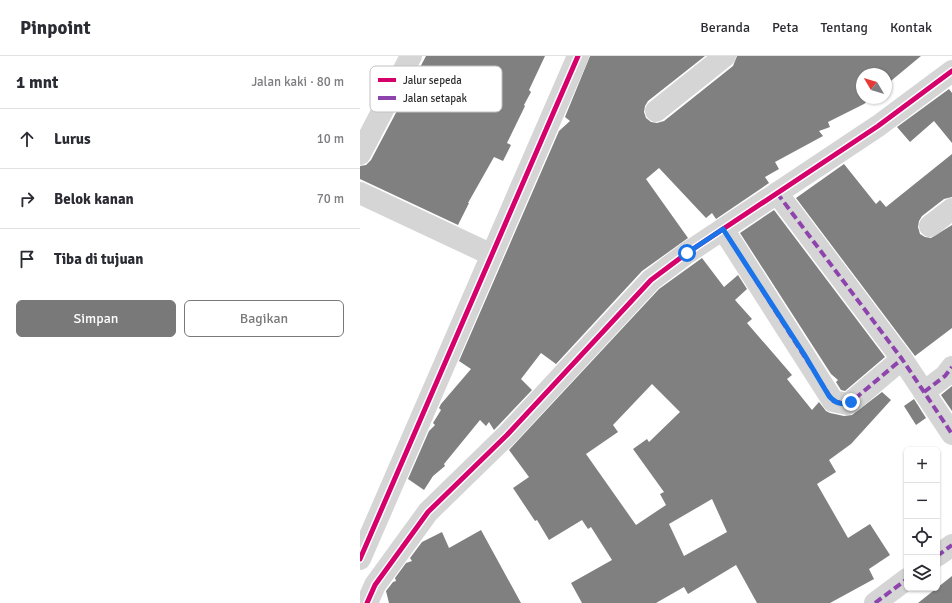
<!DOCTYPE html>
<html lang="id">
<head>
<meta charset="utf-8">
<style>
	:root { --surface:#fff; --page:#f2f2f3; --text:#2b2b33; --muted:#7c7c81; --line:#e1e1e2; --accent:#797979 }
	body { margin:0; font-family:Signika,sans-serif; background:var(--page); color:var(--text) }
	.controls { position:absolute; right:12px; bottom:12px; display:grid; overflow:hidden; border-radius:6px; box-shadow:0 1px 3px #0004 }
	.controls button { width:36px; height:36px; display:grid; place-items:center; padding:0; border:0; border-bottom:1px solid var(--line); background:var(--surface); color:var(--text); font:20px sans-serif }
	.compass { position:absolute; left:496px; top:12px; width:36px; height:36px; border-radius:50%; background:var(--surface); box-shadow:0 1px 3px #0004; rotate:308deg }
	.stop { position:absolute; width:12px; height:12px; margin:-9px; border:3px solid #1a73e8; border-radius:50%; background:#fff }
	.stop.end { background:#1a73e8; border-color:#fff; box-shadow:0 1px 4px #0008 }
	.list { margin:0; padding:0; list-style:none }
	h2 { display:flex; justify-content:space-between; align-items:center; height:52px; margin:0; padding:0 16px; font-size:17px }
	h2 small { font-size:13px; font-weight:400; color:var(--muted) }
	.list li { display:grid; grid-template-columns:26px 1fr auto; gap:12px; align-items:center; box-sizing:border-box; height:60px; padding:0 16px; border-top:1px solid var(--line) }
	.list b { display:block; font-size:15px; white-space:nowrap }
	.list em { font-size:13px; font-style:normal; color:var(--muted) }
	.actions { display:flex; gap:8px; padding:12px 16px }
	.actions a { flex:1; padding:9px 0; border:1px solid var(--accent); border-radius:6px; text-align:center; font-size:14px; color:var(--accent) }
	.actions .main { background:var(--accent); color:#fff }
	.icon { flex:none; width:22px; height:22px; fill:none; stroke:currentColor; stroke-width:2; stroke-linecap:round; stroke-linejoin:round }
	.map { position:relative; flex:none; width:592px; height:547px; overflow:hidden }
	header { display:flex; align-items:center; gap:24px; box-sizing:border-box; height:56px; padding:0 20px; background:var(--surface); border-bottom:1px solid var(--line) }
	header strong { font-size:19px }
	nav { display:flex; gap:22px; margin-inline-start:auto; font-size:14px }
	main { display:flex }
	aside { flex:1; background:var(--surface) }
	.map>svg:first-child { display:block }
	.building { fill:#808080; fill-rule:evenodd }
	.lines { fill:none; stroke-linecap:round; stroke-linejoin:round }
	.minor { stroke:#d5d5d5; stroke-width:22 }
	.quiet { stroke:#8e44ad; stroke-width:4; stroke-dasharray:8 4; stroke-linecap:butt }
	.cycleway-casing { stroke:#fff; stroke-width:8 }
	.cycleway { stroke:#d6006c; stroke-width:5 }
	.route { stroke:#1a73e8; stroke-width:5 }
	.key { fill:#fff; stroke:#c1c1c1; stroke-width:1 }
	.key-label { font-size:11px; fill:#313131 }
</style>
</head>
<body>
<header>
<strong>Pinpoint</strong>
<nav><a>Beranda</a><a>Peta</a><a>Tentang</a><a>Kontak</a></nav>
</header>
<main>
<aside>
<h2>1 mnt<small>Jalan kaki · 80 m</small></h2>
<ul class="list">
<li><svg class="icon" aria-label="ahead" viewBox="0 0 24 24"><path d="M12 20V5M6 11l6-6 6 6"/></svg><div><b>Lurus</b></div><em>10 m</em></li>
<li><svg class="icon" aria-label="right" viewBox="0 0 24 24"><path d="M7 20v-9h11M14 6l5 5-5 5"/></svg><div><b>Belok kanan</b></div><em>70 m</em></li>
<li><svg class="icon" aria-label="arrive" viewBox="0 0 24 24"><path d="M6 21V4h12l-3 4 3 4H6"/></svg><div><b>Tiba di tujuan</b></div></li>
</ul>
<div class="actions"><a class="main">Simpan</a><a>Bagikan</a></div>
</aside>
<div class="map">
<svg width="592" height="547" viewBox="0 0 592 547">
	<rect width="100%" height="100%" fill="#fff"/>
	<g class="building">
		<path d="M66,0H185L169,34L171,36L164,49L165,50L147,87L151,89L143,105L134,101L108,147H109L98,169L0,123V110L6,109L11,104Z"/>
		<path d="M230,0H345L288,45L285,50L284,56L286,62L291,66L297,67L304,65L373,10L377,0H561L526,29V18H502V42H511L504,48L468,66L470,71L459,75L463,80L415,106L419,113L405,121L409,127L356,163L352,157L346,162L299,112L286,123L328,182L282,215L196,308L181,297L161,323L172,334L134,374L129,366L126,370L120,364L84,408L85,410L73,420L64,434L48,423L69,375L75,369L73,367L81,354L79,352L81,348L111,313L99,305L199,75L210,65L205,61Z"/>
		<path d="M589,33L592,37V87L574,65L550,86L537,71Z"/>
		<path d="M592,98V141L584,143L562,160L559,165L558,171L560,178L565,181L571,182L592,169V272L555,300L436,142L484,108L516,148L520,144L526,151Z"/>
		<path d="M414,154L525,301L485,335L481,334L476,326L478,324L471,318L380,177Z"/>
		<path d="M342,202L364,231L378,219L387,233L375,244L392,263L387,267L432,319L427,323L452,354L459,346L466,355L470,357L484,360L492,359L522,336L531,344L491,388L469,404L476,416L457,428L488,482L510,468L530,499L509,513L514,523L470,547H397L376,509L328,538L324,531L296,547H222L211,527L252,504L231,471L228,473L222,464L189,484L177,464L175,465L153,432L169,421L149,394L299,233ZM292,328L320,356L289,386L287,383L273,393L304,436L300,438L306,449L276,469L226,398L258,376L253,369ZM352,443L367,476L324,500L309,468Z"/>
		<path d="M592,330V355L581,339Z"/>
		<path d="M554,343L566,362L556,369L544,350Z"/>
		<path d="M121,474L161,547H29L26,535L33,526L36,525L35,522L46,507L52,505L50,502L62,486L82,476L89,492Z"/>
		<path d="M592,520V547H558Z"/>
	</g>
	<g class="lines">
		<g class="minor">
			<path d="M296,55L365,0"/>
			<path d="M0,98L51,0"/>
			<path d="M0,137L132,199"/>
			<path d="M417,137L542,303L592,378"/>
			<path d="M570,170L592,153"/>
			<path d="M363,173L473,345L487,348L491,346L542,303"/>
			<path d="M564,336L585,320L592,311"/>
			<path d="M577,500L592,489"/>
			<path d="M0,503L218,0"/>
			<path d="M7,547L15,529L68,456L147,379L291,224L327,197L518,70L592,15"/>
			<path d="M515,547L547,523"/>
		</g>
		<g class="quiet">
			<path d="M417,137L542,303L592,378"/>
			<path d="M363,173L473,345L487,348L491,346L542,303"/>
			<path d="M564,336L585,320L592,311"/>
			<path d="M577,500L592,489"/>
			<path d="M515,547L547,523"/>
		</g>
		<g class="cycleway-casing">
			<g id="cycleway">
				<path d="M0,503L218,0"/>
				<path d="M7,547L15,529L68,456L147,379L291,224L327,197L518,70L592,15"/>
			</g>
		</g>
		<use href="#cycleway" class="cycleway"/>
	</g>
	<g class="lines">
		<path class="route" d="M327,197L363,173L444,298L469,340C475,347 483,350 491,346"/>
	</g>
	<rect x="10" y="10" width="132" height="46" rx="6" class="key"/>
	<rect x="18" y="22" width="18" height="4" fill="#d6006c"/>
	<rect x="18" y="40" width="18" height="4" fill="#8e44ad"/>
	<g class="key-label">
		<text x="43" y="28">Jalur sepeda</text>
		<text x="43" y="46">Jalan setapak</text>
	</g>
</svg>
<div class="controls">
<button>+</button>
<button>−</button>
<button><svg class="icon" aria-label="locate" viewBox="0 0 24 24"><circle cx="12" cy="12" r="6"/><path d="M12 2v4M12 18v4M2 12h4M18 12h4"/></svg></button>
<button><svg class="icon" aria-label="layers" viewBox="0 0 24 24"><path d="M12 4l9 5-9 5-9-5zM3 14l9 5 9-5"/></svg></button>
</div>
<svg class="compass" viewBox="-18 -18 36 36"><path d="M0-13l5 13h-10z" fill="#e53935"/><path d="M0 13l5-13h-10z" fill="#7c7c81"/></svg>
<div class="stop" style="left:327px;top:197px"></div>
<div class="stop end" style="left:491px;top:346px"></div>
</div>
</main>
</body>
</html>
